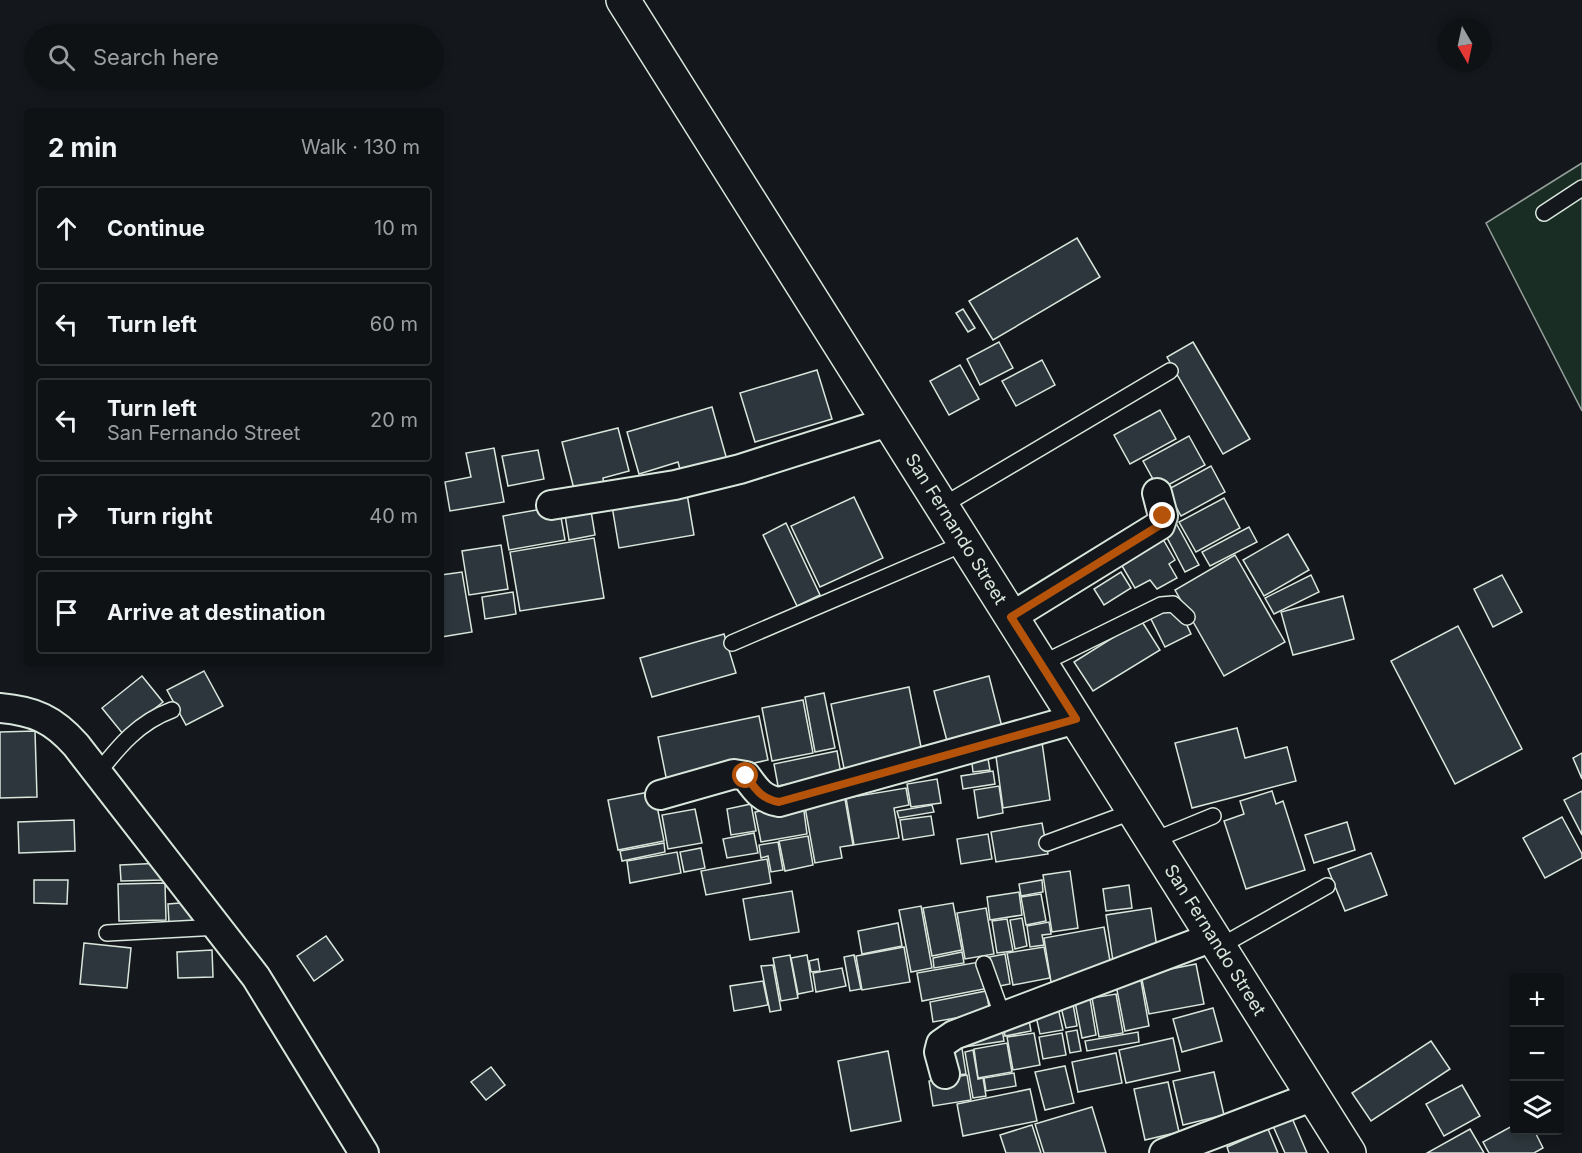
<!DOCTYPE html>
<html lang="en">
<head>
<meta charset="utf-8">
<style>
	:root { --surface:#0f1215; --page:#1d2022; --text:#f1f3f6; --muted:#9b9ea0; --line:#2f3234 }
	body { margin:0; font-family:Inter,sans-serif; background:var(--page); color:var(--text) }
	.controls { position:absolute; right:18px; bottom:18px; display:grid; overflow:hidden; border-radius:6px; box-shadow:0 3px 9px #0003 }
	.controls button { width:54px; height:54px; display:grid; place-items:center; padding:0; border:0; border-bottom:2px solid var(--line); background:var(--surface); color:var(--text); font:30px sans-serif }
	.compass { position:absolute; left:1438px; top:18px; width:54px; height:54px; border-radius:50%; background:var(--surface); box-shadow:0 3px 9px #0003; rotate:171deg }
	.stop { position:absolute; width:18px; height:18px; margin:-14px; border:4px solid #b45309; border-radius:50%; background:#fff }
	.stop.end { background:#b45309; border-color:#fff; box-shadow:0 2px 6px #0008 }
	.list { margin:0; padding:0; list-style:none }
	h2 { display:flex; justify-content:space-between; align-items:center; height:78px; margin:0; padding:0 24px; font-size:26px }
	h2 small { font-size:20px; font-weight:400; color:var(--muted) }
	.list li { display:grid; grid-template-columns:39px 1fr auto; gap:18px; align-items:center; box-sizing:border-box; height:84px; margin:0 12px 12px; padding:0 12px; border:2px solid var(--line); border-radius:6px }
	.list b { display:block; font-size:22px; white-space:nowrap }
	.list p { margin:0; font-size:20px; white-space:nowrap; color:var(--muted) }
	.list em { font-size:20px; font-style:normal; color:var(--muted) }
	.icon { flex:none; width:33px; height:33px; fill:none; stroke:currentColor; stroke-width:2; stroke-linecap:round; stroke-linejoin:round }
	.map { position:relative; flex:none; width:1582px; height:1153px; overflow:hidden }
	.search { position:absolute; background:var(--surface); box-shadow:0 3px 9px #0003; left:24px; top:24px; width:420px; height:66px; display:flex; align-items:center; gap:15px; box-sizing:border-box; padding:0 21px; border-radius:33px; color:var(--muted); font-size:22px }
	.panel { position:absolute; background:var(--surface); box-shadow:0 3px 9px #0003; left:24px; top:108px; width:420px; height:558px; border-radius:6px }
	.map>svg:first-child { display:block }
	.green { fill:#1a2d24; stroke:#939e99; stroke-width:1.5 }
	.building { fill:#2c363c; stroke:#d8e6dc; stroke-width:1.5 }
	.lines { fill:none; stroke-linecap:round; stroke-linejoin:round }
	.lane-casing { stroke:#d8e6dc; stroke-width:18 }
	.street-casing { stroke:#d8e6dc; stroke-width:32 }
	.secondary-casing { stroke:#d8e6dc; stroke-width:36 }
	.lane { stroke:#14181c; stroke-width:15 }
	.street { stroke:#14181c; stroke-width:28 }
	.secondary { stroke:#14181c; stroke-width:33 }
	.route { stroke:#b45309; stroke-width:8 }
	.labels { text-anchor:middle; stroke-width:4.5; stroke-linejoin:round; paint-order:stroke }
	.street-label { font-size:18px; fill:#d8e6dc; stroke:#14181c }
</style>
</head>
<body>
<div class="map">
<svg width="1582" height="1153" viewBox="0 0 1582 1153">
	<rect width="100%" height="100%" fill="#14181c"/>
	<path class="green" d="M1582,163V411L1486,223Z"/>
	<g class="building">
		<path d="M1077,238L1100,277L993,340L969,301Z"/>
		<path d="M963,309L975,328L968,332L956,313Z"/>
		<path d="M999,342L1013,368L980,385L967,359Z"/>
		<path d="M1193,342L1250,439L1223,454L1167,357Z"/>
		<path d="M1042,360L1055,385L1016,406L1002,381Z"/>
		<path d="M960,365L979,399L949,415L930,381Z"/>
		<path d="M817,370L832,419L755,442L740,393Z"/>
		<path d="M712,407L727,460L681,473L678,462L639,474L627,432Z"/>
		<path d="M1160,410L1176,439L1130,464L1114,435Z"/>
		<path d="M618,428L629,471L603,478L604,486L575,493L562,442Z"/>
		<path d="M1189,436L1205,465L1159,490L1143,461Z"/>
		<path d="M494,448L504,502L450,511L445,482L471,477L466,453Z"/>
		<path d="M538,450L544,479L508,486L502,456Z"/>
		<path d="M1211,466L1225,492L1181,516L1167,490Z"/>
		<path d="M686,488L694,535L619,548L611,500Z"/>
		<path d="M854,497L883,558L820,587L791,526Z"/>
		<path d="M1224,498L1240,528L1196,552L1179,522Z"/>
		<path d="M590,505L595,535L569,540L564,509Z"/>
		<path d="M559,506L565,540L509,550L503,516Z"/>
		<path d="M786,523L820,595L797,606L763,535Z"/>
		<path d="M1176,523L1199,565L1185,572L1163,530Z"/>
		<path d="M1249,527L1257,542L1210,566L1202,552Z"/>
		<path d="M1160,534L1175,560L1169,564L1177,578L1157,589L1150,580L1135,588L1118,559Z"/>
		<path d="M1288,534L1309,570L1264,596L1243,560Z"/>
		<path d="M594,538L604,598L520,611L510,552Z"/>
		<path d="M501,545L508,589L469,595L462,551Z"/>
		<path d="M1235,555L1285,642L1224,676L1175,590Z"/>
		<path d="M462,572L472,632L441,637V575Z"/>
		<path d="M1121,572L1131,588L1104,605L1094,589Z"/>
		<path d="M1311,575L1319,592L1274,614L1265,598Z"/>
		<path d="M1502,575L1522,612L1493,627L1474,589Z"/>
		<path d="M513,592L516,614L485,619L482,597Z"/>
		<path d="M1343,596L1354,639L1293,655L1281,612Z"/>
		<path d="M1177,604L1191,634L1165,647L1150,617Z"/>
		<path d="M1141,620L1160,650L1093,691L1074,662Z"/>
		<path d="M1458,626L1522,749L1455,784L1391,661Z"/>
		<path d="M724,634L736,673L652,697L640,658Z"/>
		<path d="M204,671L223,706L186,725L167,690Z"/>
		<path d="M142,676L163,702L123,734L102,708Z"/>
		<path d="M989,676L1003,731L948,745L934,691Z"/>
		<path d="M909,687L923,757L845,773L831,704Z"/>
		<path d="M824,693L835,748L815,752L805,697Z"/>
		<path d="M803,700L813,753L772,761L762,708Z"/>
		<path d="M759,716L768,760L667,782L658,737Z"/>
		<path d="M1237,728L1245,758L1287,747L1296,781L1192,808L1175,743Z"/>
		<path d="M35,731L37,797L0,798V732Z"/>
		<path d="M1042,742L1050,800L1003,808L995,749Z"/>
		<path d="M837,751L841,774L778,786L774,764Z"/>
		<path d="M987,753L990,770L973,772L971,755Z"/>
		<path d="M1582,753V779L1573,758Z"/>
		<path d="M993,771L995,784L963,789L961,776Z"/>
		<path d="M937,779L941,803L911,807L907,784Z"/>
		<path d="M999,786L1003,813L978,818L974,790Z"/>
		<path d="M906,788L909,805L894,808L899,838L854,845L846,798Z"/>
		<path d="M654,791L664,841L618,850L608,800Z"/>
		<path d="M1272,791L1276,804L1283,801L1305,870L1246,889L1224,821L1244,814L1240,801Z"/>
		<path d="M1582,791V835L1564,800Z"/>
		<path d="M845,799L853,845L840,847L842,858L815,863L805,807Z"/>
		<path d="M751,804L756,831L731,835L727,809Z"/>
		<path d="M803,804L807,834L761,842L755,812Z"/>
		<path d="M932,805L934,812L899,818L897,811Z"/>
		<path d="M695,809L702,843L668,849L662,815Z"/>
		<path d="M931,816L934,835L903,840L900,820Z"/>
		<path d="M1562,817L1582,854V858L1545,878L1523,838Z"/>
		<path d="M74,820L75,851L19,853L18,822Z"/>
		<path d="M1347,822L1355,850L1314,863L1305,835Z"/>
		<path d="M1042,823L1048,854L996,862L991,832Z"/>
		<path d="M754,833L758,853L727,858L723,839Z"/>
		<path d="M988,834L992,859L961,864L957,839Z"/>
		<path d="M808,836L813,865L785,871L779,841Z"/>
		<path d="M778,842L783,870L771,872L768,856L761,858L759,845Z"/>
		<path d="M664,843L665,852L622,861L620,851Z"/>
		<path d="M701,848L705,868L684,872L680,852Z"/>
		<path d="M677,852L681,873L630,883L627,861Z"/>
		<path d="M1371,853L1387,895L1345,911L1328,869Z"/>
		<path d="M767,859L771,883L706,895L701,871Z"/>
		<path d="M163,863L164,880L121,881L120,865Z"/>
		<path d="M1070,871L1078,928L1052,932L1043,875Z"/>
		<path d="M34,880H68L67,904L34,903Z"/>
		<path d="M1042,880L1043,892L1021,896L1019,884Z"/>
		<path d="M165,883L166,920L119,921L118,884Z"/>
		<path d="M1129,885L1132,908L1106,911L1103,889Z"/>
		<path d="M792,891L799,932L750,940L743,899Z"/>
		<path d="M1019,892L1022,915L990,920L987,897Z"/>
		<path d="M1041,894L1046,921L1026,925L1021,897Z"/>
		<path d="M192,902V922L169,923L168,904Z"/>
		<path d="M953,903L962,950L932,956L923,908Z"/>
		<path d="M921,906L932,968L911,972L899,910Z"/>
		<path d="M986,908L994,954L965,959L957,913Z"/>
		<path d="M1151,908L1158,954L1113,961L1106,915Z"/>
		<path d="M1022,918L1027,946L1015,949L1010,920Z"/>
		<path d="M1007,919L1013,951L997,953L992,921Z"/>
		<path d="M1049,922L1051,934L1042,935L1044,945L1030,947L1027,926Z"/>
		<path d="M898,923L902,946L862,954L858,931Z"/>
		<path d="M1104,927L1112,972L1051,982L1044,938Z"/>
		<path d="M326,936L343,960L314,981L297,956Z"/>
		<path d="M84,943L131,948L127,988L80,984Z"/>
		<path d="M904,947L910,982L862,990L856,956Z"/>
		<path d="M1044,947L1050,978L1013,985L1007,953Z"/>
		<path d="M212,950L213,977L178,978L177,952Z"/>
		<path d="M962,952L964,963L934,968L933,958Z"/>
		<path d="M1005,954L1010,984L994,987L989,957Z"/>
		<path d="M790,955L798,998L781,1001L773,958Z"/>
		<path d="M807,955L813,991L798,994L791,958Z"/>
		<path d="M854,955L861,989L850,991L844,957Z"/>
		<path d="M818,959L820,971L811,972L809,961Z"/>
		<path d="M979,962L984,989L922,1001L917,973Z"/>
		<path d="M1196,964L1204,1004L1149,1014L1141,975Z"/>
		<path d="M773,965L781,1010L770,1012L761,966Z"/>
		<path d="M842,968L846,986L816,992L813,973Z"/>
		<path d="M1140,975L1149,1026L1125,1031L1115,980Z"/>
		<path d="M763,981L768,1005L734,1011L730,986Z"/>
		<path d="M986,991L990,1012L933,1022L930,1002Z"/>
		<path d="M1116,994L1123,1033L1099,1037L1092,998Z"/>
		<path d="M1090,999L1096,1035L1082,1038L1075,1002Z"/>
		<path d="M1073,1004L1077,1026L1066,1028L1061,1007Z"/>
		<path d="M1058,1008L1063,1030L1040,1034L1035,1012Z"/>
		<path d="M1213,1008L1222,1041L1182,1052L1173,1019Z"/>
		<path d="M1029,1020L1031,1031L1005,1036L1003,1025Z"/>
		<path d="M1002,1029L1004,1041L965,1047L963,1036Z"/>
		<path d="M1077,1030L1081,1051L1070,1053L1066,1032Z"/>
		<path d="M1138,1032L1139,1042L1087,1051L1085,1041Z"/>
		<path d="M1034,1033L1040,1065L1013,1070L1007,1037Z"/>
		<path d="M1062,1033L1066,1055L1043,1059L1039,1037Z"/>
		<path d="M1173,1038L1180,1071L1126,1083L1119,1050Z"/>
		<path d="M1431,1041L1450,1069L1371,1121L1352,1093Z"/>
		<path d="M961,1042L966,1074L949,1076L944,1044Z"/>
		<path d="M1007,1043L1012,1072L978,1078L974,1049Z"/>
		<path d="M973,1050L978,1079L983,1078L986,1096L973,1098L965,1052Z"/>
		<path d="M888,1051L901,1121L851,1131L838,1061Z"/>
		<path d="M1116,1053L1122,1083L1078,1092L1072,1062Z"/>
		<path d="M1065,1066L1074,1103L1045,1110L1035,1072Z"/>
		<path d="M491,1067L505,1085L486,1100L471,1082Z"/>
		<path d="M1214,1072L1224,1115L1183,1125L1173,1081Z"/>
		<path d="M1014,1073L1016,1086L986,1091L984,1078Z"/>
		<path d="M967,1075L971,1100L933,1106L929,1081Z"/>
		<path d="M1168,1082L1179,1132L1145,1140L1134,1089Z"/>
		<path d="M1462,1085L1480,1116L1444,1136L1426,1104Z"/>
		<path d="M1030,1089L1037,1121L963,1136L957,1104Z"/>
		<path d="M1092,1107L1106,1153H1044L1035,1124Z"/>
		<path d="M1292,1118L1307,1153H1285L1273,1126Z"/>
		<path d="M1032,1125L1041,1153H1006L1000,1135Z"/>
		<path d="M1514,1125V1130H1534L1543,1148L1534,1153H1489L1483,1142Z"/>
		<path d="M1268,1129L1278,1153H1229L1227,1147Z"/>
		<path d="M1470,1129L1484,1153H1427Z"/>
	</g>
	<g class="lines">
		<g class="lane-casing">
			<g id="lane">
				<path d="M1544,213L1582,188"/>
				<path d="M942,506L1170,371"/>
				<path d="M732,643L965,543"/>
				<path d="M1041,664L1161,605L1173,604L1187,617"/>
				<path d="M98,773C119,746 139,722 172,710"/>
				<path d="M1152,841L1213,816"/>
				<path d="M1047,843L1134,811"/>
				<path d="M107,933L219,927"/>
				<path d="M1219,947L1327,886"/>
				<path d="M984,964L1003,1017"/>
			</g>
		</g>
		<g class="street-casing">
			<g id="street">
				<path d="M551,505L675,485L740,469L888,422"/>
				<path d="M1011,617L1160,525L1163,516L1157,493"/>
				<path d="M0,708C34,711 53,719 76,745L256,977L364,1153"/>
				<path d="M660,795L734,774L746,776C756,790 762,799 779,802L1076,719"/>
				<path d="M945,1074L939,1052L941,1044L954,1035L1213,937"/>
				<path d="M1164,1153L1314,1096"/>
			</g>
		</g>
		<g class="secondary-casing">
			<path id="secondary" d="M623,0L1349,1153"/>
		</g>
		<use href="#lane" class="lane"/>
		<use href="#street" class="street"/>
		<use href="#secondary" class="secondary"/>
	</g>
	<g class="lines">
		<path class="route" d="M746,776C756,790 762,799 779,802L1076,719L1011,617L1160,525L1163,516"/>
	</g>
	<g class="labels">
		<g class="street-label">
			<text transform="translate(956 529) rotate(58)" y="6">San Fernando Street</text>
			<text transform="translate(1215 940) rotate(58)" y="6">San Fernando Street</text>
		</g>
	</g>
</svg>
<div class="controls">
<button>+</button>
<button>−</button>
<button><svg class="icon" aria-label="layers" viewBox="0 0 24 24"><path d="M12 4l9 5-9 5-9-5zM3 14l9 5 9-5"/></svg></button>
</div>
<svg class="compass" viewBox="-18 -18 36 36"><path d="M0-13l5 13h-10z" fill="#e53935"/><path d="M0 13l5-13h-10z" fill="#9b9ea0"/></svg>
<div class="stop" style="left:746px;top:776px"></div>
<div class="stop end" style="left:1163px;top:516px"></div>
<div class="search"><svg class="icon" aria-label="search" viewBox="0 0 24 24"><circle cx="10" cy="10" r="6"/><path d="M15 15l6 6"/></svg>Search here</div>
<section class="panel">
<h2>2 min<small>Walk · 130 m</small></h2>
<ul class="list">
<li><svg class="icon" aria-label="ahead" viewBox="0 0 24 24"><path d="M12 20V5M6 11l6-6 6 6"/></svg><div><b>Continue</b></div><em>10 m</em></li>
<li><svg class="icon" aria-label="left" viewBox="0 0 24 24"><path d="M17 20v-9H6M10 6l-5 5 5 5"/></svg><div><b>Turn left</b></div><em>60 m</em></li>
<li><svg class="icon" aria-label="left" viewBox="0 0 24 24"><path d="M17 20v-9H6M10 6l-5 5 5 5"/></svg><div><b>Turn left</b><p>San Fernando Street</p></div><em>20 m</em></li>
<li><svg class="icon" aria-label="right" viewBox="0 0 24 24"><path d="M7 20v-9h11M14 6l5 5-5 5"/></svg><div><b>Turn right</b></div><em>40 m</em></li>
<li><svg class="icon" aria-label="arrive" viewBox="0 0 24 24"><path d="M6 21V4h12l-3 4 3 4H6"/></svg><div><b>Arrive at destination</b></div></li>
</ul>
</section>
</div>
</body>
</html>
